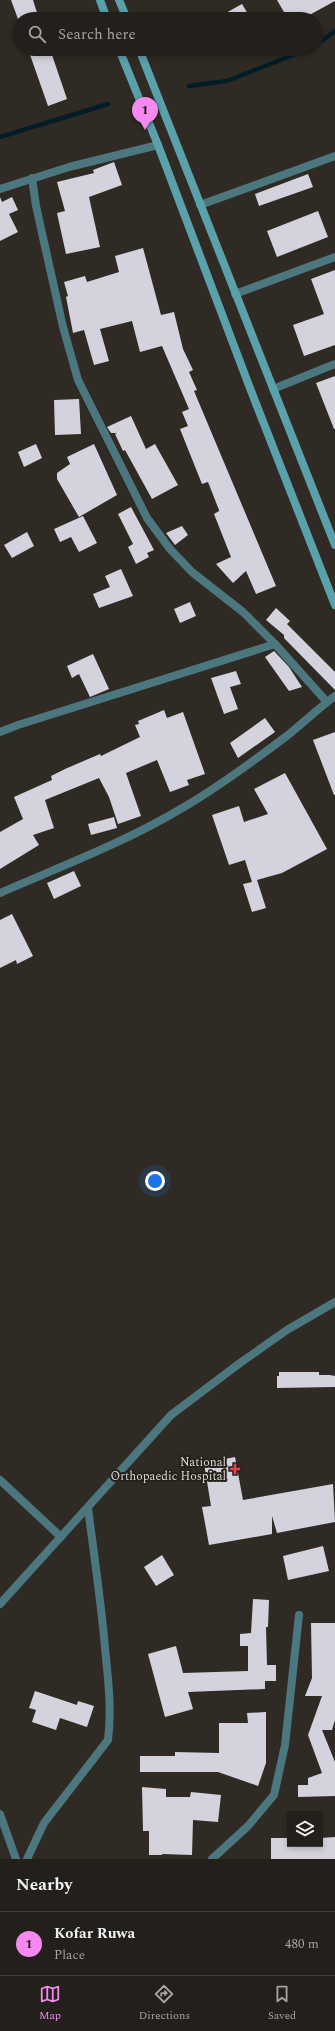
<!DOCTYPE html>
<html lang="en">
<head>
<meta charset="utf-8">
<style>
	:root { --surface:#23201b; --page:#2b2824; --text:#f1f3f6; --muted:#a3a3a3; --line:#403e3a; --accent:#f589ef }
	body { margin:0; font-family:Spectral,serif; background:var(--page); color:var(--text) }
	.controls { position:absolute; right:12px; bottom:12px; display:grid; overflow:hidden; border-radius:0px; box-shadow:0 2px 6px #0003 }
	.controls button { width:36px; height:36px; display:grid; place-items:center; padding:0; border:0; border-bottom:1px solid var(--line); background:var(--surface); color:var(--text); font:20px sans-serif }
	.you { position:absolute; left:155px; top:1181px; width:14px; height:14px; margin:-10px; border:3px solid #fff; border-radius:50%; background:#1a73e8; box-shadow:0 0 0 6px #1a73e833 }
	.badge { display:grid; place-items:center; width:26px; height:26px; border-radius:50%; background:var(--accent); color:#111; font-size:13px; font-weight:700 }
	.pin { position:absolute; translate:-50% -33px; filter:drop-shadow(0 1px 2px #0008) }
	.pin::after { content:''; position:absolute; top:21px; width:14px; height:12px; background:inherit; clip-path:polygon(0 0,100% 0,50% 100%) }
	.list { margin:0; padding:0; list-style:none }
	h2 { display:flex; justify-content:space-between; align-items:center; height:52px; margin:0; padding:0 16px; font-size:17px }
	h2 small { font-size:13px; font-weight:400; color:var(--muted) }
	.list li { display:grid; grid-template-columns:26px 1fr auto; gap:12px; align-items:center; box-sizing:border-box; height:64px; padding:0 16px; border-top:1px solid var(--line) }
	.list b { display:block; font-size:15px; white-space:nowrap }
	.list p { margin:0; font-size:13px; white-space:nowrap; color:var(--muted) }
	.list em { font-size:13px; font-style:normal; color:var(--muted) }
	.icon { flex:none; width:22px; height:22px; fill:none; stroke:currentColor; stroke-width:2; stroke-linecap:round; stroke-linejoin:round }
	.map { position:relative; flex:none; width:335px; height:1859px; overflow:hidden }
	.search { position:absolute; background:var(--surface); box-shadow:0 2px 6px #0003; left:12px; right:12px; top:12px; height:44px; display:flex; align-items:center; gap:10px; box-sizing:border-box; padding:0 14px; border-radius:22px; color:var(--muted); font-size:15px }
	.sheet { height:116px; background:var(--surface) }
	nav { display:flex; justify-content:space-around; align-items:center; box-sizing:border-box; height:56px; border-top:1px solid var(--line); background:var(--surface); font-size:11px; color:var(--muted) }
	nav a { display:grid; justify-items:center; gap:2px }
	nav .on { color:var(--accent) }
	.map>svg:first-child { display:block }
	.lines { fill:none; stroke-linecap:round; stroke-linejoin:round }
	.stream { stroke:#031d27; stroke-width:4.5 }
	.building { fill:#d4d3dd }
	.lane { stroke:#4c777e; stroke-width:8 }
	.street { stroke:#4c777e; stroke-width:8 }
	.secondary { stroke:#5aa1ac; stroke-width:8 }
	.health-dot { fill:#e0444e; stroke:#26211b; stroke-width:1.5 }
	.labels { text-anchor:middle; stroke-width:4; stroke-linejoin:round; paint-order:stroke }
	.poi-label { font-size:12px; fill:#dbd8d4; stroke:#26211b; text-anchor:end }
</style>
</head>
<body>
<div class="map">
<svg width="335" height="1859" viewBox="0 0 335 1859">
	<rect width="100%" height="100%" fill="#2f2b24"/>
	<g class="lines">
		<g class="stream">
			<path d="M316,45L335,31"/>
			<path d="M189,86L227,81L308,49"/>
			<path d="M0,137L108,104"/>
		</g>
	</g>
	<g class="building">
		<path d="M11,0H33L39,19H18Z"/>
		<path d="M277,0H335V1L302,19H288Z"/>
		<path d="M242,4L251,19H215Z"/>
		<path d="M28,49H50L67,99L48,106Z"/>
		<path d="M114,162L122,185L89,197L100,247L66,254L57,213L65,211L57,182L94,173L93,170Z"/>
		<path d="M308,174L313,187L259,206L255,194Z"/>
		<path d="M0,197L2,202L12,197L18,210L9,214L18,232L0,241Z"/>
		<path d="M318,211L328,237L277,257L267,231Z"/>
		<path d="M143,248L161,315L174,312L183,349L193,370L189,372L197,390L194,391L276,586L256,594L246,571L233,583L216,564L231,557L214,514L219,511V510L208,482L202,484L180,429L188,426L182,412L189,409L162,346L140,352L132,321L100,329L109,361L94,365L84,330L73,333L66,297L68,296L64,282L85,276L87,282L119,272L115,256Z"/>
		<path d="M335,270V345L304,356L293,325L324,314L311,279Z"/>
		<path d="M335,376V429H334L316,383Z"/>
		<path d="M79,399L81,434L55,435L54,400Z"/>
		<path d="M131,416L146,449L155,444L178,485L152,499L125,450L123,451L115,434L117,433H111L107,427Z"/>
		<path d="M36,444L42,458L24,467L18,452Z"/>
		<path d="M94,444L117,495L79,517L57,479V473L70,464L67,457Z"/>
		<path d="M131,507L154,550L147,553L149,557L136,564L128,547L133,544L118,514Z"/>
		<path d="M83,516L97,543L79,552L71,537L60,542L54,529Z"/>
		<path d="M182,526L188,535L175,545L166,533Z"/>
		<path d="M27,532L34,546L12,558L4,545Z"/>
		<path d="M121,569L133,596L99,608L93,594L110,587L105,576Z"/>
		<path d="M190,602L196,616L180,623L174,609Z"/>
		<path d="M276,608L290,621L287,624L335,672V690L284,638V635L266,620Z"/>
		<path d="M274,651L289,667L302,687L289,691L265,657Z"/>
		<path d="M93,654L109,689L90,697L79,674L72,678L67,666Z"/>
		<path d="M236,671L241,684L230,687L238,709L224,714L211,678Z"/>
		<path d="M164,710L167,718L183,712L205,774L187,780L189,785L170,792L157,760L126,773L141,816L118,824L109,797L99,778L45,800L54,828L33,835L39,845L0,869V832L23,819L14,797L52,780L51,776L65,769L100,754L101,756L140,737L135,725L139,724L138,721Z"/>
		<path d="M265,718L275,732L238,758L230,743Z"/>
		<path d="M335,732V795H334L313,740Z"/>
		<path d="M285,773L327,849L282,873L257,880L266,908L252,912L243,884L252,882L245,860L229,865L212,815L239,806L244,822L268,814L254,789Z"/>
		<path d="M114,817L117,828L91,835L88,824Z"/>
		<path d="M74,871L81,886L54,899L47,883Z"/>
		<path d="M12,914L33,956L17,964L16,960L0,968V920Z"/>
		<path d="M279,1372H319V1375H330L335,1376V1387L277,1388V1376H279Z"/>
		<path d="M235,1457L243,1500L333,1484L335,1522L277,1533L272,1516V1534L209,1545L202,1507L211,1506L204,1463Z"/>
		<path d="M323,1546L329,1571L288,1580L283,1556Z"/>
		<path d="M162,1555L174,1575L156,1586L144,1567Z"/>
		<path d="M253,1599L269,1600L268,1627H266L267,1665H276V1681H265V1689L188,1692L193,1709L165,1717L148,1654L176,1646L183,1673L248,1671V1646H240V1634L251,1633Z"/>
		<path d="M311,1623H335V1720L332,1730H322L335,1762V1796L298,1797V1785H308V1778L322,1773L308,1735L322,1696H305L312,1678Z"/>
		<path d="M35,1691L77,1705L78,1701L94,1706L87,1727L60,1718L56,1730L32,1722L36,1710L29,1708Z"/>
		<path d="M266,1712V1763L258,1786L218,1772H140V1756H175V1752L219,1753V1723H248L247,1713Z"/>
		<path d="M142,1787L166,1789V1797H190L191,1792L221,1795L218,1822L193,1820L192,1855L162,1854V1855H149V1831H143Z"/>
		<path d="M335,1837V1859H271V1838H290V1844H320V1838Z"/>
	</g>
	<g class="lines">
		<g class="lane">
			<path d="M0,1480L61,1537"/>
			<path d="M0,1604L171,1415L240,1363L287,1330L335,1302"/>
			<path d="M0,1814L16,1859"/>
			<path d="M27,1859L44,1823L108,1740C112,1710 108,1678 105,1648C101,1601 94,1555 88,1508"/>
			<path d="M212,1859L248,1826L274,1795L285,1745L299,1615"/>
		</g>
		<g class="street">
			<path d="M32,178L36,206L63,327L78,380L147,518L170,549L192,572L243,612L275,644L327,702"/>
			<path d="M0,189L69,167L158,145"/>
			<path d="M200,205L335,156"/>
			<path d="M235,294L335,257"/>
			<path d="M273,389L335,364"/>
			<path d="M0,732L18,725L275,644"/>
			<path d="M0,893C62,866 126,842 184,807C220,786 255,760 288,735C304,722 319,708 335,696"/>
		</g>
		<g class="secondary">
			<path d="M100,0L107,19"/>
			<path d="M119,0L127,19"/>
			<path d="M119,49L158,145L253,396L335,605"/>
			<path d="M139,49L335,545"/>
		</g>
	</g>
	<path class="health-dot" d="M233 1463h4v4h4v4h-4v4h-4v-4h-4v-4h4z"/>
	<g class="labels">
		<g class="poi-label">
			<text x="226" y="1466">National<tspan x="226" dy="14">Orthopaedic Hospital</tspan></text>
		</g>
	</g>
</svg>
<div class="controls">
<button><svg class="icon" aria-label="layers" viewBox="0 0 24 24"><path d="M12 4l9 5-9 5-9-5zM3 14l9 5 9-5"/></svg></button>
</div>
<div class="you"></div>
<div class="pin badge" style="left:145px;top:130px">1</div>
<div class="search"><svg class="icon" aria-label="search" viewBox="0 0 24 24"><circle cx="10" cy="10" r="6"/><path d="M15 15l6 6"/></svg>Search here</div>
</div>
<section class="sheet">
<h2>Nearby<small></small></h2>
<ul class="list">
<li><span class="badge">1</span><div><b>Kofar Ruwa</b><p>Place</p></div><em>480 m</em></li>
</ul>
</section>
<nav>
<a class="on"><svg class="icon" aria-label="map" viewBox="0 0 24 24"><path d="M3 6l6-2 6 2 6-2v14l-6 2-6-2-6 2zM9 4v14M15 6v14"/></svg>Map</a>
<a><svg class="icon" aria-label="directions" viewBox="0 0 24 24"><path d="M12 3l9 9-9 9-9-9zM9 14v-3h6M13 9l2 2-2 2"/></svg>Directions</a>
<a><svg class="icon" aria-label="saved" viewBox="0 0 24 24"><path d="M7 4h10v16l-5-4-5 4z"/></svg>Saved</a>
</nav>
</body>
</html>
